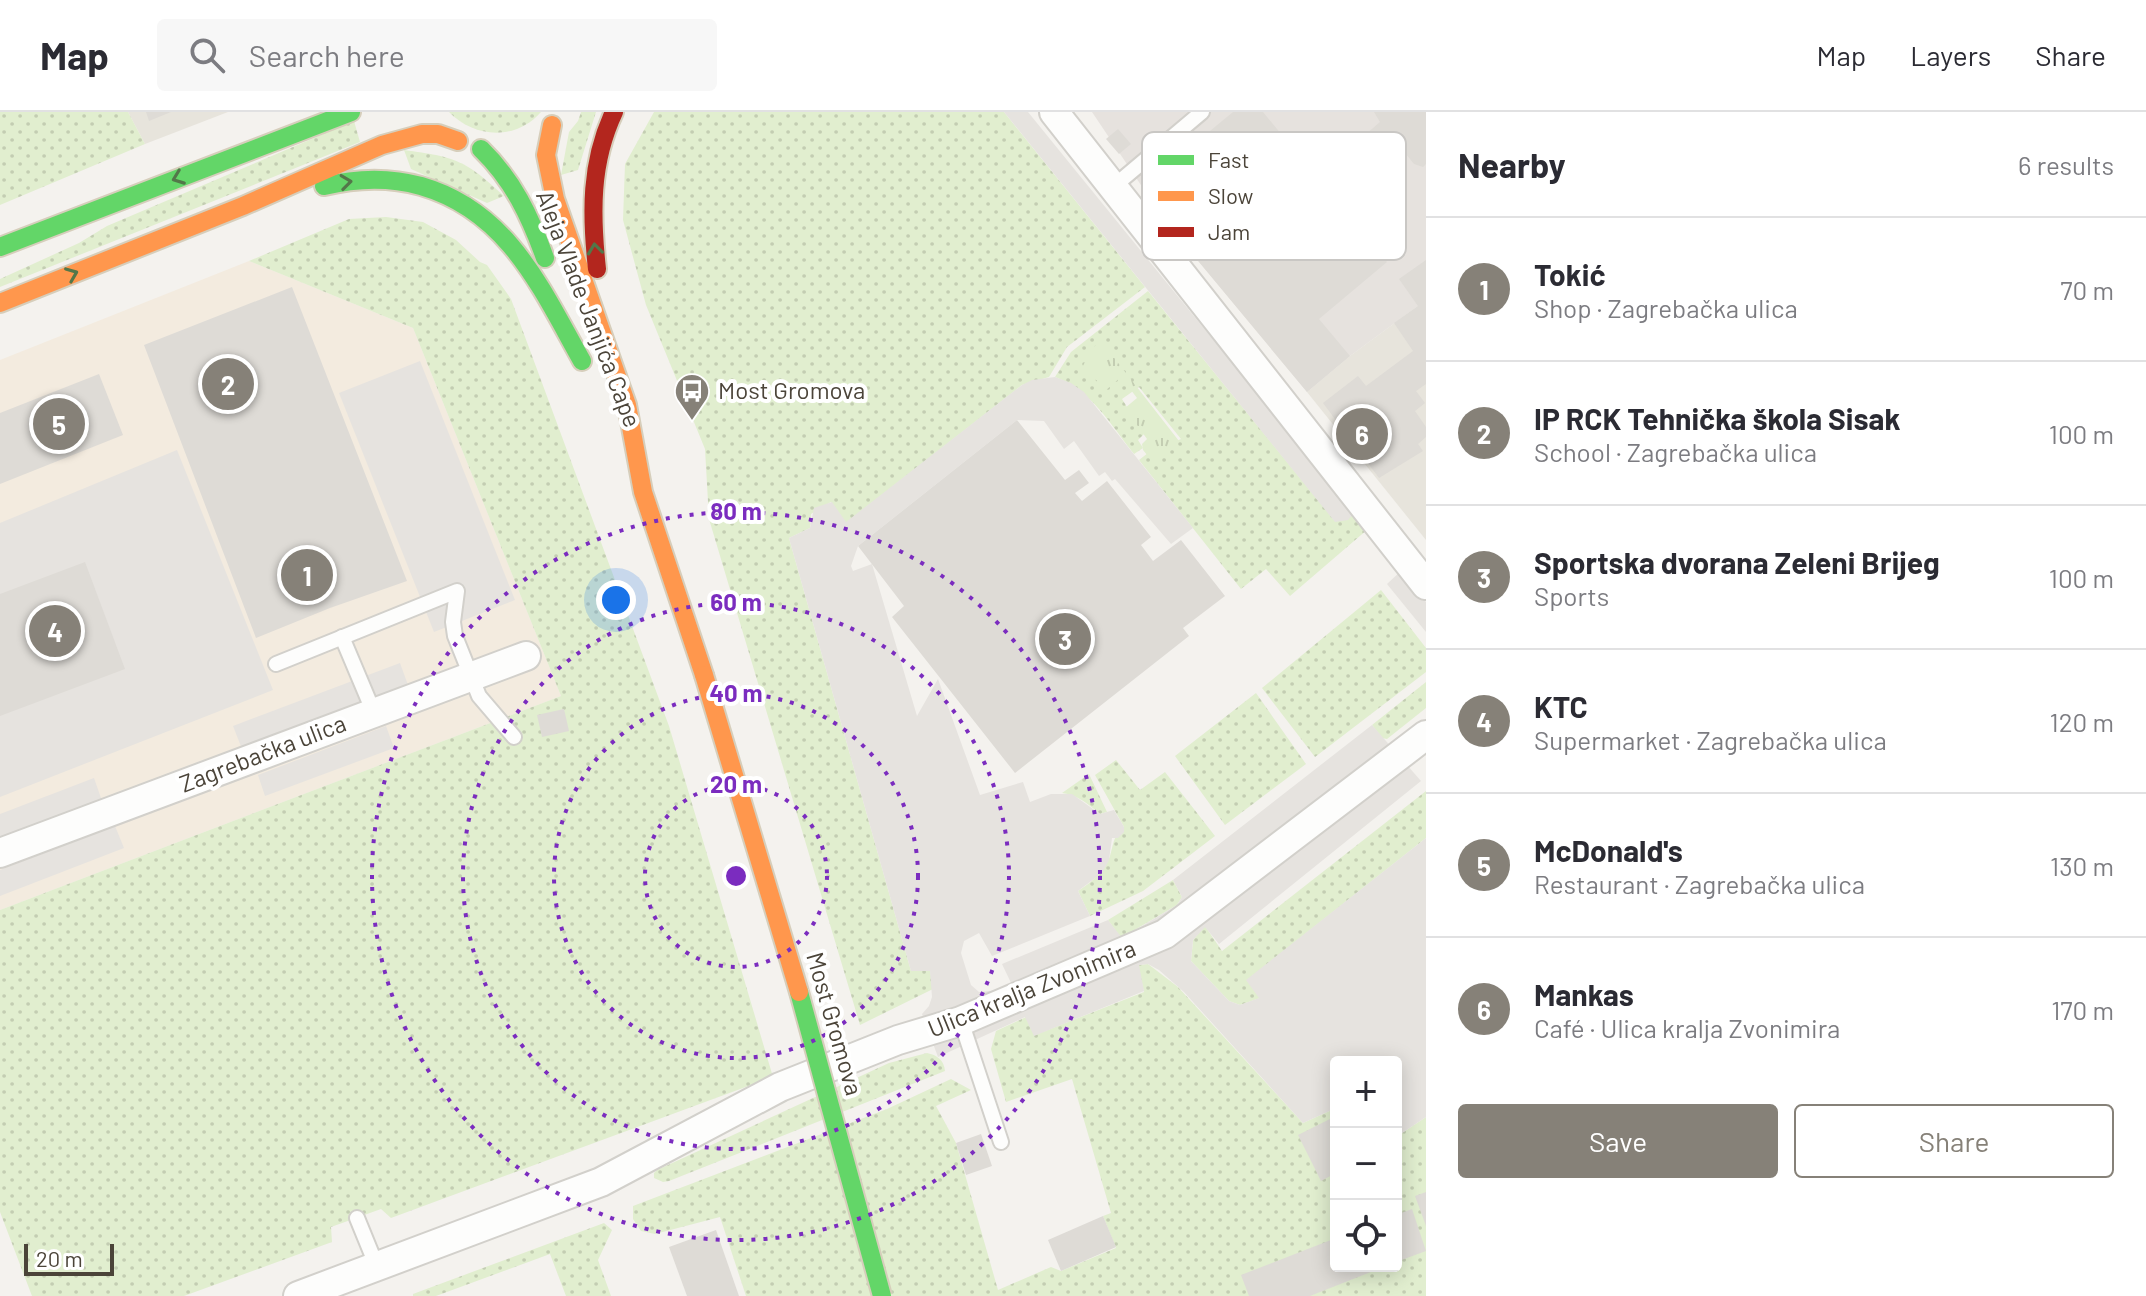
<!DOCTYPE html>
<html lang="en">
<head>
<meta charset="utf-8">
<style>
	:root { --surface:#fff; --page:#f7f7f7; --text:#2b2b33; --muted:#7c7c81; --line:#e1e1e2; --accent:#868178 }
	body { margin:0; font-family:Barlow,sans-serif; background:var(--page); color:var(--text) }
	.controls { position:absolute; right:24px; bottom:24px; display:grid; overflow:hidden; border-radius:8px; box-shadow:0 4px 20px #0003 }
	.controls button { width:72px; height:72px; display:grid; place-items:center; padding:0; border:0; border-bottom:2px solid var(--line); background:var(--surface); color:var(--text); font:40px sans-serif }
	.scale { position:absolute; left:24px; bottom:20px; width:90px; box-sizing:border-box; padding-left:8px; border:4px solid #4b4439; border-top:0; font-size:22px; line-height:28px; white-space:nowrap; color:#4b4439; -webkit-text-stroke:6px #fff; paint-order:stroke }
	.you { position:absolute; left:616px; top:488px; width:28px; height:28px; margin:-20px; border:6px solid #fff; border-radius:50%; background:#1a73e8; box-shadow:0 0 0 12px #1a73e833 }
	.badge { display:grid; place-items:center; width:52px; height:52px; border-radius:50%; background:var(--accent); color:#fff; font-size:26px; font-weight:700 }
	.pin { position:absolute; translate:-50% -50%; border:4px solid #fff; box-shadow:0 2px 8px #0006 }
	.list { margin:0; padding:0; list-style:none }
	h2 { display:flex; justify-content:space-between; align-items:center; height:104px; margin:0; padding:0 32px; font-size:34px }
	h2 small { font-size:26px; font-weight:400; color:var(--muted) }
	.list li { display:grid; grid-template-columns:52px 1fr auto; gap:24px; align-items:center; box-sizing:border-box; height:144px; padding:0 32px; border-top:2px solid var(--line) }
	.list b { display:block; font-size:30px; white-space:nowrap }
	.list p { margin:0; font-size:26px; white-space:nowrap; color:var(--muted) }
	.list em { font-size:26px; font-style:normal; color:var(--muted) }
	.actions { display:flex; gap:16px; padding:24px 32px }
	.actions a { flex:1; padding:18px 0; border:2px solid var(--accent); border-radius:8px; text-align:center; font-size:28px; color:var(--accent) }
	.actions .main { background:var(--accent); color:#fff }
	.icon { flex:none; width:44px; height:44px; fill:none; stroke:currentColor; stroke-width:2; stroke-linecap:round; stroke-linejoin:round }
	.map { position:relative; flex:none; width:1426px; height:1184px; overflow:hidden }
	header { display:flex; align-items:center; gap:48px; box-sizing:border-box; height:112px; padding:0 40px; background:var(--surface); border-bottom:2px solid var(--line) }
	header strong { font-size:38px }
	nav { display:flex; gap:44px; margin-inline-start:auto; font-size:28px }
	.search { width:560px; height:72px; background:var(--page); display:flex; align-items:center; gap:20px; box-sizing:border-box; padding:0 28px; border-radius:8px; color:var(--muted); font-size:30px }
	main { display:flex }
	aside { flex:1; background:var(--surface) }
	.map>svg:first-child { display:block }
	.residential { fill:#e7e4dc }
	.commercial { fill:#f3ebdf }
	.industrial { fill:#e6e2de }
	.grass { fill:url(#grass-dots) }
	.park { fill:url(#park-tufts) }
	.parking { fill:#e6e3df }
	.building { fill:#dedbd6 }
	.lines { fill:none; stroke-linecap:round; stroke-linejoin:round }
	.lane-casing { stroke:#d2d0cb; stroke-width:18 }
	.street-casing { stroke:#d2d0cb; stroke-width:32 }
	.fast-casing { stroke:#d6cebb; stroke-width:22 }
	.slow-casing { stroke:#d6cebb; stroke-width:22 }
	.jam-casing { stroke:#d6cebb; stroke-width:22 }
	.lane { stroke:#fdfdfc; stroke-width:14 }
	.street { stroke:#fdfdfc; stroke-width:28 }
	.fast { stroke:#63d668; stroke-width:18 }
	.slow { stroke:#ff974d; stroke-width:18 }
	.jam { stroke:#b3261e; stroke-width:18 }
	.fast-bridge-casing { stroke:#d6cebb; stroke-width:22; stroke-linecap:butt }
	.slow-bridge-casing { stroke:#d6cebb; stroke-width:22; stroke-linecap:butt }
	.fast-bridge { stroke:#63d668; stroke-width:18 }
	.slow-bridge { stroke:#ff974d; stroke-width:18 }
	.oneway { stroke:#537749 }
	.ring { fill:none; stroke:#7b2cbf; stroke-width:4; stroke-dasharray:4 8 }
	.labels { text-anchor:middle; stroke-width:8; stroke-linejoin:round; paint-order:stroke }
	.street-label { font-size:24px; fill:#4b4439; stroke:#fff }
	.poi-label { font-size:24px; fill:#4b4439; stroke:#fff; text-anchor:start }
	.key { fill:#fff; stroke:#c9c7c4; stroke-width:2 }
	.key-label { font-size:22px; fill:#4b4439 }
	.centre { fill:#7b2cbf; stroke:#fff; stroke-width:4 }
	.ring-label { font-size:24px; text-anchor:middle; font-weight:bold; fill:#7b2cbf; stroke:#fff; stroke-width:8; stroke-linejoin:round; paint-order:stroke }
</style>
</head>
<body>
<header>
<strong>Map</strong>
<div class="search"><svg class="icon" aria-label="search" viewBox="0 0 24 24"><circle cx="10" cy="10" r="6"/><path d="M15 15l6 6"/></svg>Search here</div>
<nav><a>Map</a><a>Layers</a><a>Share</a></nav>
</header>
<main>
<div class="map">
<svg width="1426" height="1184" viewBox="0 0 1426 1184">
	<defs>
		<pattern id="grass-dots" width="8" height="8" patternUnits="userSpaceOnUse" patternTransform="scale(2)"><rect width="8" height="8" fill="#e1eecf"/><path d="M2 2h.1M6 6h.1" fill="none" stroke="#c3cdb2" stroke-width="1.8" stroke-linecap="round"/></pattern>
		<pattern id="park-tufts" width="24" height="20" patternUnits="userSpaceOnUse" patternTransform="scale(2)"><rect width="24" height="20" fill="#e1eecf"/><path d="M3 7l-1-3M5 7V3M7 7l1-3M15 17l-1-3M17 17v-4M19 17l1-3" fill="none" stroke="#c3cdb2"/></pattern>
	</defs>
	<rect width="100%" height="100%" fill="#f4f2ee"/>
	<g class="residential">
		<path d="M128,0H228L145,32Z"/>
		<path d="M1426,188V428L1307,280L1350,244Z"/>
	</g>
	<path class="commercial" d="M249,149L413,216L561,584L0,798V248Z"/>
	<path class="industrial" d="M1092,0H1426V188L1350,244L1307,280L1165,109Z"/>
	<g class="grass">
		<path d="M0,0H128L145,32L0,93Z"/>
		<path d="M449,0H541C516,29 474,26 449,0Z"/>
		<path d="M581,0H596L578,58L561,63L569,20L578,9Z"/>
		<path d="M654,0H1004L1145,175L1067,235L1049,265L1022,273L846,411L831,390L811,402L810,416L789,426L911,859L930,858L933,877L860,913L709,407L705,337L646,193L623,108L625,52Z"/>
		<path d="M354,9L360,30L0,175V167L79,131L107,114Z"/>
		<path d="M404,38C456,45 465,48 504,84L487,91L411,57Z"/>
		<path d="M386,105L423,110L456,128L480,150L487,153L511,187L669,614L773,965L391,1106L381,1097L331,1115L332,1130L184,1184H32L0,1100V798L561,584L413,216L249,149L349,107Z"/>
		<path d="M1148,179L1335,409L1354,401L1368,417L1290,484L1266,457L1241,477L1139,348L1148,341L1181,327L1139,275L1122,287L1144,322L1138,328L1143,336L1134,342C1111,313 1091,278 1055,265L1071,240Z"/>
		<path d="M1381,478L1426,536V560L1315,645L1262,576Z"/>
		<path d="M1426,570V596L1387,627L1382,626L1372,613Z"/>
		<path d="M1256,581L1306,652L1225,713L1175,644Z"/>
		<path d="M1116,648L1140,678L1165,660L1215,724L1143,779L1090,804L1078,779C1091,771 1105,759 1110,744C1114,730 1113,725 1124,715L1095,663Z"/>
		<path d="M1089,662L1107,700L1100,702C1088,692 1078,683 1062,681Z"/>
		<path d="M1426,679V726L1247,868L1260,886L1240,893L1229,889L1191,849L1193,828L1205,814L1222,839Z"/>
		<path d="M1173,768L1182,785L1177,793L1121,826L1108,808Z"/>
		<path d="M1148,852L1178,875L1303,1011L1336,996V1154H1396V1025L1426,1005V1184H746L720,1105L655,1122L641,1119L633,1107V1094L887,997L951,967L971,978L936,994L956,1031L998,1178L1051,1155L1061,1159L1116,1136L1103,1104L1111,1101L1072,967L1006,990L991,937L996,919L1026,905L1035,923L1144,880L1138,853Z"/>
		<path d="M927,941C937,943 944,948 945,959L669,1069L663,1070L654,1066V1061L657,1058L889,951Z"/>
		<path d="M604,1111L612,1118L598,1148L611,1184H566L550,1142L436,1184H413V1182Z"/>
	</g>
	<path class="park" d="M1101,229L1179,329L1152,349L1143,338L1142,332L1147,327L1125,296L1137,286L1121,265L1105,279L1083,254L1091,237Z"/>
	<g class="parking">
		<path d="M1004,0H1028L1354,401L1348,408L1335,410Z"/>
		<path d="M420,249L515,488L434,520L339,281Z"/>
		<path d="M1055,265L1071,271L1084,280L1193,416L1171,432L1115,367L1112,369L1105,360L1099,364L1074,329L1064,337L1044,309L1017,308L858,434L851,454L853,459L872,452L917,604L938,567L980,683L1023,670L1030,690L1051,682H1072L1100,702L1114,698L1124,715V720L1118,726H1112L1109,748L1102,761L1078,779L1090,804L992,844L979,821L964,829L961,841L971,873L979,880L999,878L1012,873L1002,852L1108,808L1122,826L1177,793L1182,785L1173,768L1372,613L1421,669L1219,832L1205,815L1193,828L1191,849L1229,889L1240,893L1259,886L1246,868L1426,726V1005L1396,1025V950H1336V996L1303,1011L1184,880L1159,858L1148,852L1139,853L1144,879L1034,924L1025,905L938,945L922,902L929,894L932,885L930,859H911L789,426L810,416L814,396L832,390L846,410L1022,273L1032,268Z"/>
		<path d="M177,338L273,578L0,685V411Z"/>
		<path d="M1401,459L1426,490V520L1387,472Z"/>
		<path d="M400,551L408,573L242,637L233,614Z"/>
		<path d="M386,614L394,636L265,684L258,663Z"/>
		<path d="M94,666L102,689L0,728V702Z"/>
		<path d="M115,714L124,736L0,784V758Z"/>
	</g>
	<g class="building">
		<path d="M146,0H171L149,9Z"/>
		<path d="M1233,0H1263L1387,150L1319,207L1350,244L1307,280L1165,109L1208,73L1182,42Z"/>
		<path d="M1374,0H1426V52L1423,55L1414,52L1398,32L1383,45L1365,23L1380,10Z"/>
		<path d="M1118,17L1131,32L1119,42L1106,27Z"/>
		<path d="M1426,148V272L1416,279L1425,291L1415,299L1426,315V325L1418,332L1423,339L1379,366L1323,291L1358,264L1366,274L1413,239L1394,211L1418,194L1399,167Z"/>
		<path d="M292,175L407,469L330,496L256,526L144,233Z"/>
		<path d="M99,262L123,323L0,372V301Z"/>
		<path d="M1017,308L1065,368L1079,358L1089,371L1075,381L1082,389L1107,369L1151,425L1141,433L1153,449L1181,428L1225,484L1183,516L1189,524L1015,661L892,505L904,494L858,434Z"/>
		<path d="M85,450L125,557L0,604V482Z"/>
		<path d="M564,597L569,619L542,625L537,603Z"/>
		<path d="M1336,1004V1061L1321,1069L1298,1023Z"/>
		<path d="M981,1022L992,1054L966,1063L956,1031Z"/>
		<path d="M1426,1080V1114L1415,1084Z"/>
		<path d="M1412,1097L1426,1139L1396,1150V1103Z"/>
		<path d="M1103,1104L1116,1135L1061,1159L1048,1128Z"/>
		<path d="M716,1118L739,1184H687L669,1135Z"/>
		<path d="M1336,1126V1154H1386L1310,1184H1249L1241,1163Z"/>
	</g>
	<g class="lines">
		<g class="lane-casing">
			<g id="lane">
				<path d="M1113,75L1202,0"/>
				<path d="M342,525L374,601"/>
				<path d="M276,552L457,479L453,510L455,524L479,584L514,625"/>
				<path d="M961,909L1001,1030"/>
				<path d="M357,1106L377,1155"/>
			</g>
		</g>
		<g class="street-casing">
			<g id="street">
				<path d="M1054,0L1426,473"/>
				<path d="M0,741L526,544"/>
				<path d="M298,1184L601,1070L780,975L898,928L961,909L1165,822L1426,623"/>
			</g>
		</g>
		<g class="fast-casing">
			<g id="fast">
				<path d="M481,37C513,68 530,104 545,146"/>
				<path d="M324,74C357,66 389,65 421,74C508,99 541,176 582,249"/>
				<path d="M0,135L351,0"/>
			</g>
		</g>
		<g class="slow-casing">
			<g id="slow">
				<path d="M552,13L546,43L555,87L627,293L643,380L704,563"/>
				<path d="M0,191L243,94L382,33L422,22H438L458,29"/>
			</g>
		</g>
		<g class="jam-casing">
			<path id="jam" d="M597,157C591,102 590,51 614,0"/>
		</g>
		<use href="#lane" class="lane"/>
		<use href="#street" class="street"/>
		<use href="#fast" class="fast"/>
		<use href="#slow" class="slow"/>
		<use href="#jam" class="jam"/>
		<g class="fast-bridge-casing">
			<path id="fast-bridge" d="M799,880L882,1184"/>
		</g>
		<g class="slow-bridge-casing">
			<path id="slow-bridge" d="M704,563L799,880"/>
		</g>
		<use href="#fast-bridge" class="fast-bridge"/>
		<use href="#slow-bridge" class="slow-bridge"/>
	</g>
	<defs><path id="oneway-chevron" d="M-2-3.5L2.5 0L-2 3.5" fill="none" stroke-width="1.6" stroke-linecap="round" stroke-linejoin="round" transform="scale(2)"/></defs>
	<g class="oneway">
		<use href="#oneway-chevron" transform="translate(178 66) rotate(159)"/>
		<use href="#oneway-chevron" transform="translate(346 70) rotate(-7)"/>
		<use href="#oneway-chevron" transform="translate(595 137) rotate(-97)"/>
		<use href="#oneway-chevron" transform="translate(72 162) rotate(-22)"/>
	</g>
	<g class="ring">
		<circle cx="736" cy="764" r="91"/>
		<circle cx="736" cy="764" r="182"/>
		<circle cx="736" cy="764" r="273"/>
		<circle cx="736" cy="764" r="364"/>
	</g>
	<defs>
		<g id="bus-pin" transform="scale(1.8)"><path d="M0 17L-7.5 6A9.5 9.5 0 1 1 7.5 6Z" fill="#868178" stroke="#fff"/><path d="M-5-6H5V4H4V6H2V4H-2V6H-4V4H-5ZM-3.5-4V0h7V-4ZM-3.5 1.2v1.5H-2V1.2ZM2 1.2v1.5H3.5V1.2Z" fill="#fff"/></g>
	</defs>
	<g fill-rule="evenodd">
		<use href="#bus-pin" x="692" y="279"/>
	</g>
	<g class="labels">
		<g class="street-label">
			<text transform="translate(588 197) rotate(69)" y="8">Aleja Vlade Janjića Cape</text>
			<text transform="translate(263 642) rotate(-21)" y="8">Zagrebačka ulica</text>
			<text transform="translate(1032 877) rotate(-22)" y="8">Ulica kralja Zvonimira</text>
			<text transform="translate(834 912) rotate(74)" y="8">Most Gromova</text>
		</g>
		<g class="poi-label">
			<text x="718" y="287">Most Gromova</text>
		</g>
	</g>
	<rect x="1142" y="20" width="264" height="128" rx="12" class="key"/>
	<rect x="1158" y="43" width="36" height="10" fill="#63d668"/>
	<rect x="1158" y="79" width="36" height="10" fill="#ff974d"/>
	<rect x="1158" y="115" width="36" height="10" fill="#b3261e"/>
	<g class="key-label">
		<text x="1208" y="56">Fast</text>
		<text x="1208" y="92">Slow</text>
		<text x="1208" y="128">Jam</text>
	</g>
	<circle cx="736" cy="764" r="12" class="centre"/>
	<g class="ring-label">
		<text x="736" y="408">80 m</text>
		<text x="736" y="499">60 m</text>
		<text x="736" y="590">40 m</text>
		<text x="736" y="681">20 m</text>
	</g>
</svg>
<div class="controls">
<button>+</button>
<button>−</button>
<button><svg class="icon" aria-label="locate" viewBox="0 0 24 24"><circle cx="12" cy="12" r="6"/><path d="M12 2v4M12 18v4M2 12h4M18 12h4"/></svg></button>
</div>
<div class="scale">20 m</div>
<div class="you"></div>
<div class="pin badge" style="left:307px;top:463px">1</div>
<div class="pin badge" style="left:228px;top:272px">2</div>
<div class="pin badge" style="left:1065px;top:527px">3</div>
<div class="pin badge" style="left:55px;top:519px">4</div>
<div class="pin badge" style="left:59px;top:312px">5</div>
<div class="pin badge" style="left:1362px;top:322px">6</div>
</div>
<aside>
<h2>Nearby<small>6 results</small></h2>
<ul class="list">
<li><span class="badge">1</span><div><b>Tokić</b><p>Shop · Zagrebačka ulica</p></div><em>70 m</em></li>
<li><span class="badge">2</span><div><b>IP RCK Tehnička škola Sisak</b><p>School · Zagrebačka ulica</p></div><em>100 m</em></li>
<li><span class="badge">3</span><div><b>Sportska dvorana Zeleni Brijeg</b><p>Sports</p></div><em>100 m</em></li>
<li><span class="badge">4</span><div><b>KTC</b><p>Supermarket · Zagrebačka ulica</p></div><em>120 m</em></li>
<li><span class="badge">5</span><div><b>McDonald's</b><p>Restaurant · Zagrebačka ulica</p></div><em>130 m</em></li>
<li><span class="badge">6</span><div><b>Mankas</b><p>Café · Ulica kralja Zvonimira</p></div><em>170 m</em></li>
</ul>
<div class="actions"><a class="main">Save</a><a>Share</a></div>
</aside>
</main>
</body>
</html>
